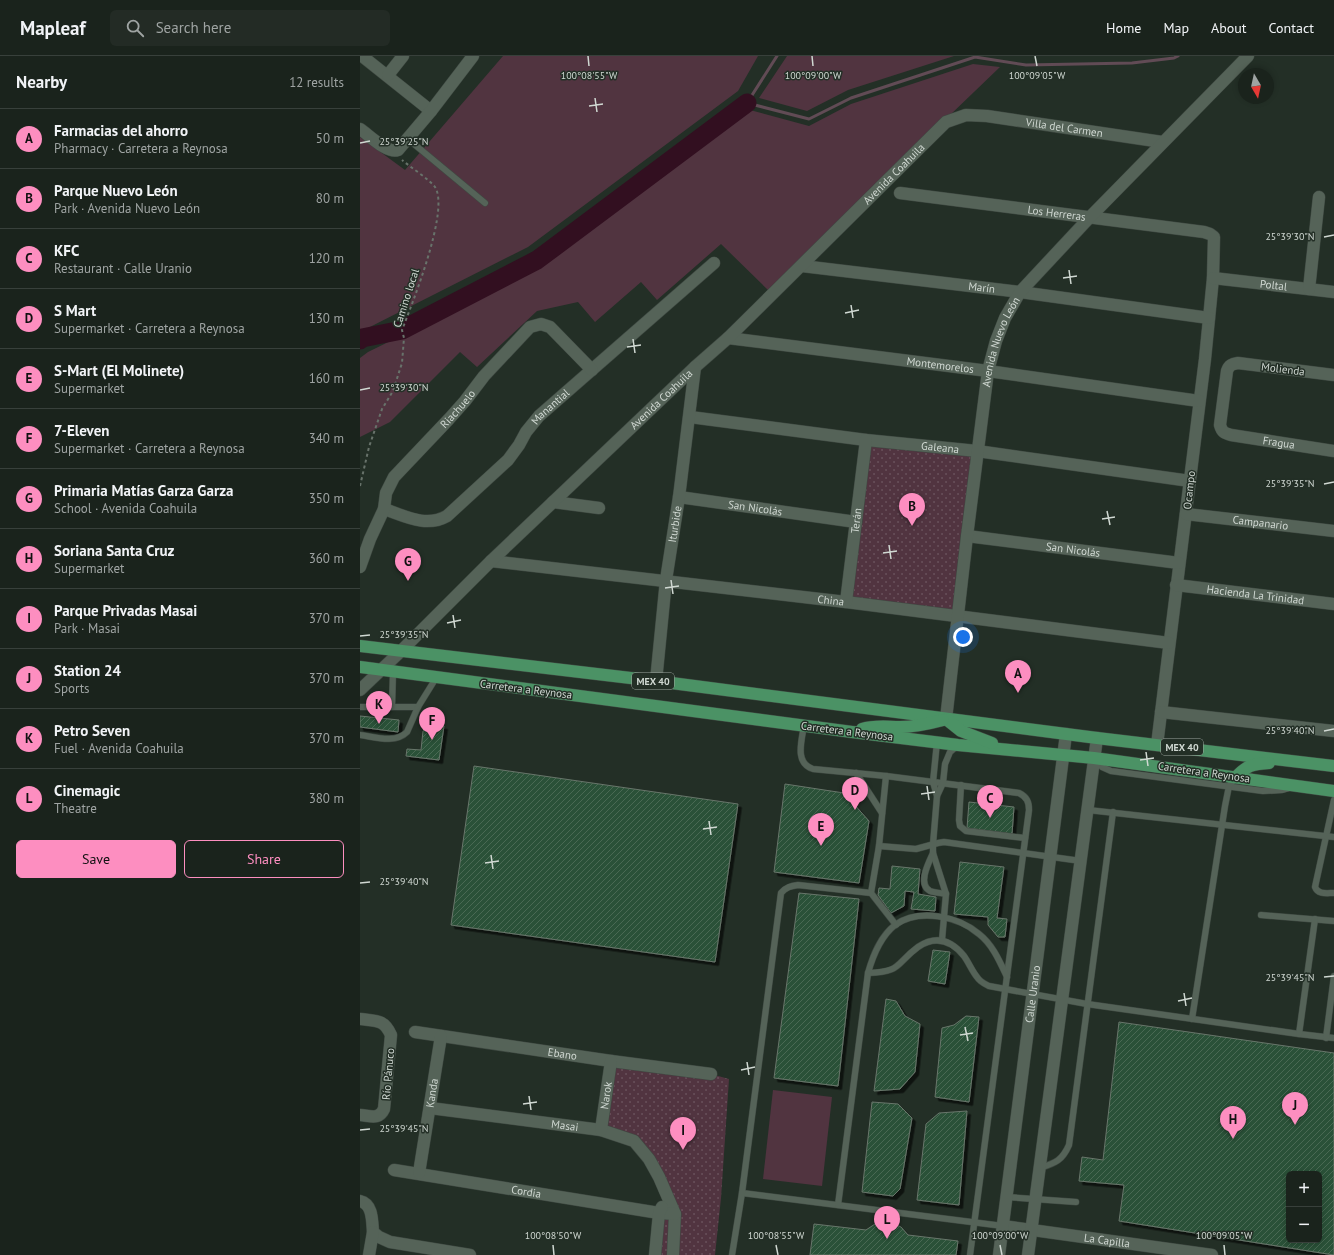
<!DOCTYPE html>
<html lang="en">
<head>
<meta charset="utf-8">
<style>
	:root { --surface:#1a231c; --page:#232b25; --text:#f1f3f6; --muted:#9fa4a3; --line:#38403b; --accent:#fd8ec0 }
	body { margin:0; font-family:"PT Sans",sans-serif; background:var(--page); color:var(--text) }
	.controls { position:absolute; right:12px; bottom:12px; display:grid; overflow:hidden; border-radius:6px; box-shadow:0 2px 6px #0003 }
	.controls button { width:36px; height:36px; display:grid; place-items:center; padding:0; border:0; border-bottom:1px solid var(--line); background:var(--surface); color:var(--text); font:20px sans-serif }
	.compass { position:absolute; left:878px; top:12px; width:36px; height:36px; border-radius:50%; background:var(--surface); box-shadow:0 2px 6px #0003; rotate:171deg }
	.you { position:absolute; left:603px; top:581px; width:14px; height:14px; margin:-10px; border:3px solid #fff; border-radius:50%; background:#1a73e8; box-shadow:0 0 0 6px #1a73e833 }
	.badge { display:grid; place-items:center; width:26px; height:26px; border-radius:50%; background:var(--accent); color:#111; font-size:13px; font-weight:700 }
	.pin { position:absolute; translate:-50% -33px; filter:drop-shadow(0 1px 2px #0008) }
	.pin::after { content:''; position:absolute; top:21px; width:14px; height:12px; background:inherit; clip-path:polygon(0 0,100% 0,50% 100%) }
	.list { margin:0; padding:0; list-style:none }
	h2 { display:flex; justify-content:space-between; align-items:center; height:52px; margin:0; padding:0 16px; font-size:17px }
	h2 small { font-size:13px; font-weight:400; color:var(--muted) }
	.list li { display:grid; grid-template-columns:26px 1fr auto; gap:12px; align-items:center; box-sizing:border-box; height:60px; padding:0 16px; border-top:1px solid var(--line) }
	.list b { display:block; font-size:15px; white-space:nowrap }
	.list p { margin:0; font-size:13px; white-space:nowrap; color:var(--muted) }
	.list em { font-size:13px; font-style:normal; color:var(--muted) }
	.actions { display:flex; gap:8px; padding:12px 16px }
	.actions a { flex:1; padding:9px 0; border:1px solid var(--accent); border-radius:6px; text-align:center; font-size:14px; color:var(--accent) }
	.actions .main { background:var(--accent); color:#111 }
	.icon { flex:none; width:22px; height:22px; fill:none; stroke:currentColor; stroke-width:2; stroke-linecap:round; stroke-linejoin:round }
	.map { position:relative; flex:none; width:974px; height:1199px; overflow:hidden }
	header { display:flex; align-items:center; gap:24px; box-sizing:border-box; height:56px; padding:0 20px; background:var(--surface); border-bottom:1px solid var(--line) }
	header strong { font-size:19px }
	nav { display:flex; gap:22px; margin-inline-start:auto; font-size:14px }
	.search { width:280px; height:36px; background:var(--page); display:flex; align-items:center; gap:10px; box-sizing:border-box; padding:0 14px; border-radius:6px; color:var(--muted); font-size:15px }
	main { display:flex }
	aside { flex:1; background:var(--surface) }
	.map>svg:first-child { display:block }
	.grass { fill:#513440 }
	.park { fill:url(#park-dots) }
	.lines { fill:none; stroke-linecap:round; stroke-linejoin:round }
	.stream { stroke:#614b55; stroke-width:3 }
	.river { stroke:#320f20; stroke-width:19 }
	.building { fill:url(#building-hatch); stroke:#68766b; fill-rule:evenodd; filter:url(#shadow) }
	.lane-casing { stroke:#3f4942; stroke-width:7 }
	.street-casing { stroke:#3f4942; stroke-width:13 }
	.secondary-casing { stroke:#3f4942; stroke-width:13 }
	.primary-casing { stroke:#3f4942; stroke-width:13 }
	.path { stroke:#68736b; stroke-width:2; stroke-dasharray:3 3; stroke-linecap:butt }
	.lane { stroke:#556358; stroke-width:6 }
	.street { stroke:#556358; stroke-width:12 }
	.secondary { stroke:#556358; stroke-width:12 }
	.primary { stroke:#4b9265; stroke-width:12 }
	.ticks { fill:none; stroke:#d0d8d2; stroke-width:1.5 }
	.labels { text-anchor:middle; stroke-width:3; stroke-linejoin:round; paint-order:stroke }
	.shield { fill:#232f26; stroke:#9ca59e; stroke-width:1 }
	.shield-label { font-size:10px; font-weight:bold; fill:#d0d8d2 }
	.street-label { font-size:11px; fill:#d0d8d2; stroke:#232f26 }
	.ticks-label { font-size:10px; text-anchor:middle; fill:#d0d8d2; stroke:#232f26; stroke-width:3; stroke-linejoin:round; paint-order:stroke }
</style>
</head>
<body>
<header>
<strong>Mapleaf</strong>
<div class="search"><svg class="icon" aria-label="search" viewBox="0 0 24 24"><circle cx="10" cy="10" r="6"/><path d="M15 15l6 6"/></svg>Search here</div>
<nav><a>Home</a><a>Map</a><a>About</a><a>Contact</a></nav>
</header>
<main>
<aside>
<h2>Nearby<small>12 results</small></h2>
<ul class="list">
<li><span class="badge">A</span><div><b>Farmacias del ahorro</b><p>Pharmacy · Carretera a Reynosa</p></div><em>50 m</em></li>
<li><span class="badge">B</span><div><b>Parque Nuevo León</b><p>Park · Avenida Nuevo León</p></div><em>80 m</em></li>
<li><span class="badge">C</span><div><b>KFC</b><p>Restaurant · Calle Uranio</p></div><em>120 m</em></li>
<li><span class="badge">D</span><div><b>S Mart</b><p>Supermarket · Carretera a Reynosa</p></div><em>130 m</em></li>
<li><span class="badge">E</span><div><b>S-Mart (El Molinete)</b><p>Supermarket</p></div><em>160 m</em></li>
<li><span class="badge">F</span><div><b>7-Eleven</b><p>Supermarket · Carretera a Reynosa</p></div><em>340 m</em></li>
<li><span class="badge">G</span><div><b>Primaria Matías Garza Garza</b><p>School · Avenida Coahuila</p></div><em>350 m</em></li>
<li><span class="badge">H</span><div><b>Soriana Santa Cruz</b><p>Supermarket</p></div><em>360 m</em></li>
<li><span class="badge">I</span><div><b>Parque Privadas Masai</b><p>Park · Masai</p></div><em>370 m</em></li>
<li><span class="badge">J</span><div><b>Station 24</b><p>Sports</p></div><em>370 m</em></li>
<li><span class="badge">K</span><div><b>Petro Seven</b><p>Fuel · Avenida Coahuila</p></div><em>370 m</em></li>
<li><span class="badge">L</span><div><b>Cinemagic</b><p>Theatre</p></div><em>380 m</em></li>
</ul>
<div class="actions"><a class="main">Save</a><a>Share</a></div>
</aside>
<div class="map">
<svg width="974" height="1199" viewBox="0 0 974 1199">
	<defs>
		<pattern id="park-dots" width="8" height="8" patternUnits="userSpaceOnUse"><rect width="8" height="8" fill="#513440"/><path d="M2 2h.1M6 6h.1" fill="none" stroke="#69515b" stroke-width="1.8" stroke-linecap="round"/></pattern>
		<pattern id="building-hatch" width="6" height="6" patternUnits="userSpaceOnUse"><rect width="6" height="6" fill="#2b5137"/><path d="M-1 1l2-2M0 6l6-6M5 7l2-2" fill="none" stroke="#496953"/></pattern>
		<filter id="shadow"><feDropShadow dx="3.5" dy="3.5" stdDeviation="0" flood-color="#0009"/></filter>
	</defs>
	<rect width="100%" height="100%" fill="#232f26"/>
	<g class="grass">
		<path d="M143,0H398L378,35L168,191L0,276V81L45,114Z"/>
		<path d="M427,0H594L488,34L447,55L399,42Z"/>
		<path d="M613,8L640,11L408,234L361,188L297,244L281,226L235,266L218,246L177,255L117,311L100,296L30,366L0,381V302L8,296L173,215L390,54L449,70L491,48Z"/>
		<path d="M413,1034L472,1041L462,1130L403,1123Z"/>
	</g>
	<g class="park">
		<path d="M506,384L617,395L598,560L487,546Z"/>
		<path d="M251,1005L351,1018L369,1023L361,1142L355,1199H295L307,1141L274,1085L241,1074Z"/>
	</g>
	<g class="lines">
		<path class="stream" d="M417,0L387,47L449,63L491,42L615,1L666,9L772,7L814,2L818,0"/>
		<path class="river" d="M0,284L2,282L42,274L177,204L387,47"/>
	</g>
	<g class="building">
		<path d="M0,660L39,664L38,676L0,671Z"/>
		<path d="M70,669L84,670L79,704L46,700L47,693L61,694L63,675Z"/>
		<path d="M114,710L378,748L355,906L91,869Z"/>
		<path d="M425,728L484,737L509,765L499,827L414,816Z"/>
		<path d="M609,746L654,751L652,778L607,772Z"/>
		<path d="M600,806L644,811L637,862L647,863L645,881H638L628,869V861L594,858Z"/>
		<path d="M532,810L560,813L558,838L576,841L575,855L551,853L554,836L545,835L544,850L531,857L518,839L519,832L530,833Z"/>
		<path d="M439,837L499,843L478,1030L414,1022Z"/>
		<path d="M573,894L590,896L585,928L568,925Z"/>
		<path d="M526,943L536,945L545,960L560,968L555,1016L540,1033L514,1035Z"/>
		<path d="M606,960L619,961L609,1046L575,1041L582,972L594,969Z"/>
		<path d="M759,966L974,997V1199L759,1165L764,1129L719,1125L722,1101L743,1104ZM929,1118H959V1184H929Z"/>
		<path d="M512,1046L538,1048L552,1062L540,1133L533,1140L502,1136Z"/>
		<path d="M607,1055L599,1149L557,1144L566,1068L579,1057Z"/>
		<path d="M529,1166L541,1171L548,1179L598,1185L596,1199H450L454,1168L506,1174L515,1168Z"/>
	</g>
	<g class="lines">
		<g class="lane-casing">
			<g id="lane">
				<path d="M48,83L125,147"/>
				<path d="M0,651H58"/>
				<path d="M32,651L33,616"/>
				<path d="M444,669C442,684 434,707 453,713L526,720L659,737C667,741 669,746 669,754L610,1199"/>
				<path d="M0,679C15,681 35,688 47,676L58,651L76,622"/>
				<path d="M735,703L742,711L751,715L903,735L922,734L929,732"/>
				<path d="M496,717L522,757"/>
				<path d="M601,729L599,764L600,770L606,775L665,782"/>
				<path d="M577,740L573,726L577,686"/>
				<path d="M974,744L955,831C958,839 967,837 974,837"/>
				<path d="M728,754L974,781"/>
				<path d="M519,790L556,793L578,787L584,786L721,805"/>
				<path d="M573,797C569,806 557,828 570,835C575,837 582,837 586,838"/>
				<path d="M511,837L519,790L526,720"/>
				<path d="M901,859L974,865"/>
				<path d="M582,884L586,838L573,797V788L577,740L583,727L585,708L590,696L597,690"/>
				<path d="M508,917C542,916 535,908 558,891C576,879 591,884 604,900C609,907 612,915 617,921C620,926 625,928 629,930L727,948L939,978L974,982"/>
				<path d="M832,963L865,750L869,730L876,721"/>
				<path d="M939,978L955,863"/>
				<path d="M966,982L974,920"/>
				<path d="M680,1112C695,1107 702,1105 709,1089L753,756"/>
				<path d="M382,1137L643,1170"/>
				<path d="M646,1141L716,1146"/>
				<path d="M478,1149L508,917C513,899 520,881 535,869C559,852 598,860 619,878C633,889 640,906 647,921"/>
				<path d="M372,1199L382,1137L421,837C426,831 431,830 438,829L511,837L536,869"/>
			</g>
		</g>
		<g class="street-casing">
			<g id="street">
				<path d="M2,0L71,55"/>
				<path d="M28,19L43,0"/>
				<path d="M0,73C9,79 27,98 38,94L71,55L113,0"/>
				<path id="s1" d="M540,137L844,176L850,178L854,181L853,222L845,303L797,689"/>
				<path id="s2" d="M442,210L660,236L849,262"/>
				<path id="s3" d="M853,222L974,236"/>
				<path d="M949,233L959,141"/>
				<path id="s4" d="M368,282L628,315L839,345"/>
				<path id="s5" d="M974,319L878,307C872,308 869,309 867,315L860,369C862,376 864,377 871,379L974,395"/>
				<path id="s6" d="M330,361L506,384L617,395L830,425"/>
				<path id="s7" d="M319,441L496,466"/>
				<path d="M193,446L239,452"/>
				<path id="s8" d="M24,453C45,460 66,472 87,460L148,404L159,389L166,376L179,360L354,207"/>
				<path id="s9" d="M826,458L974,475"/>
				<path id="s10" d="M607,480L819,507"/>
				<path id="s11" d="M131,505L486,546L809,587"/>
				<path id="s12" d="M0,511L10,483L24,453L26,437L34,421L89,363L105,345L124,320L170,271L181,268L190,271L232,314"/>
				<path id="s13" d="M816,529L974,548"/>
				<path id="s14" d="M486,546L506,384"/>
				<path id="s15" d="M41,595L131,505L335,311L368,282L586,66L606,59L627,60L802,86"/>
				<path id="s16" d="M296,625L306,524L319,441L335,311"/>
				<path d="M801,656L974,675"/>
				<path d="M0,963C16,965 24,963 31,979L24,1053C19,1064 11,1060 0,1059"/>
				<path id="s17" d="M55,976L251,1005L351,1018"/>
				<path id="s18" d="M70,1052L241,1074L274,1085L289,1103L299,1121L315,1158L313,1199"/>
				<path id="s19" d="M241,1074L251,1005"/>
				<path id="s20" d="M34,1114L299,1157L315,1158"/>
				<path id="s21" d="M59,1117L81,980"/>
				<path d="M0,1145C13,1148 12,1165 13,1176L19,1181L30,1186L110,1199"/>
				<path id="s22" d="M643,1170L852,1199"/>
				<path d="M9,1199L13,1176"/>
				<path d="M295,1199L299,1157L302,1151"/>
			</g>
		</g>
		<g class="secondary-casing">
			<g id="secondary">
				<path d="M0,634L41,595"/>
				<path id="s23" d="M586,663L607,480L628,315L636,285L645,262L660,236L730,161L888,0"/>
				<path id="s24" d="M639,1199L706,678"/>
				<path d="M668,1199L737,682"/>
			</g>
		</g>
		<g class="primary-casing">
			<g id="primary">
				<path d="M0,590L296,625L737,682L974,710"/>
				<path d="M0,611L492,676L598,689L734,702L974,735"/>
				<path d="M586,663L601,675L632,687"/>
				<path d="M502,673C515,669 527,671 540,671C555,671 568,668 583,664"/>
				<path d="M876,721C887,709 893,708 909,707"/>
			</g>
		</g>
		<path class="path" d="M0,430L9,391L22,353L33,335L42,307L44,282L42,274C52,248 90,154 75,131C69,123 50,111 42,104"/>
		<use href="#lane" class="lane"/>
		<use href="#street" class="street"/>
		<use href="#secondary" class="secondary"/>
		<use href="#primary" class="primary"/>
	</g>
	<path class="ticks" d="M228,0L229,10M452,0L453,10M675,0L677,10M235,42L237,56M229,50L243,48M0,87L10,85M964,181L974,179M709,214L711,228M703,222L717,220M491,249L493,262M485,257L499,254M273,283L275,297M267,291L281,289M0,334L10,332M964,428L974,426M747,455L750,469M742,463L755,461M529,489L531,503M523,497L537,495M311,524L313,538M305,532L319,530M93,559L95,572M87,567L101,564M0,580L10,579M964,675L974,673M786,696L788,710M780,704L794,702M567,730L569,744M561,738L575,736M349,765L351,779M343,773L357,771M131,799L133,813M125,807L139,805M0,827L10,826M964,921L974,920M824,937L826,950M818,945L832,942M605,971L608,985M600,979L613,977M387,1006L389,1019M381,1014L395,1011M169,1040L171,1054M163,1048L177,1046M0,1074L10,1073M193,1189L194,1199M416,1189L418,1199M640,1189L642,1199M864,1189L865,1199"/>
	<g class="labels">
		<g class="shield">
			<rect x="272" y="617" width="42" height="16" rx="3"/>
			<rect x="801" y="683" width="42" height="16" rx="3"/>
		</g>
		<g class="shield-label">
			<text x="293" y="629">MEX 40</text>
			<text x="822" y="695">MEX 40</text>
		</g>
		<g class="street-label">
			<text dy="4" stroke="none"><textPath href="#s15" startOffset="880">Villa del Carmen</textPath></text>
			<text dy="4" stroke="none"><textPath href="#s15" startOffset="686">Avenida Coahuila</textPath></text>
			<text dy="4" stroke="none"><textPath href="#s1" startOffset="158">Los Herreras</textPath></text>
			<text dy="4" stroke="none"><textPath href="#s3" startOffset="61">Poltal</textPath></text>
			<text dy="4" stroke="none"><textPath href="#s2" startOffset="181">Marín</textPath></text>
			<text transform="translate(46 242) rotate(-72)" y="4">Camino local</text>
			<text dy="4" stroke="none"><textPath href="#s23" startOffset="382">Avenida Nuevo León</textPath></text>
			<text dy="4" stroke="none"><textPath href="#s4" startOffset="214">Montemorelos</textPath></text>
			<text transform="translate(923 313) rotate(7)" y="4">Molienda</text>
			<text dy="4" stroke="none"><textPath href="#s15" startOffset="362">Avenida Coahuila</textPath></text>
			<text dy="4" stroke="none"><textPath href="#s8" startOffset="217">Manantial</textPath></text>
			<text dy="4" stroke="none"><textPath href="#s12" startOffset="190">Riachuelo</textPath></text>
			<text dy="4" stroke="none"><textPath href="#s5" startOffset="230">Fragua</textPath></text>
			<text dy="4" stroke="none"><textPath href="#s6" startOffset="252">Galeana</textPath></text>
			<text transform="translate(829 434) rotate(-84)" y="4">Ocampo</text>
			<text dy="4" stroke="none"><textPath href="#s7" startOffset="77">San Nicolás</textPath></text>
			<text dy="4" stroke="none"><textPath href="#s14" startOffset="82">Terán</textPath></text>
			<text dy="4" stroke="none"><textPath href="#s9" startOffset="75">Campanario</textPath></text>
			<text dy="4" stroke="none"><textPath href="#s16" startOffset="158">Iturbide</textPath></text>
			<text dy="4" stroke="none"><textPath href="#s10" startOffset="107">San Nicolás</textPath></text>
			<text dy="4" stroke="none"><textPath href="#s13" startOffset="80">Hacienda La Trinidad</textPath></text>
			<text dy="4" stroke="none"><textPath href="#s11" startOffset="342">China</textPath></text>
			<text transform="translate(166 633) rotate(7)" y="4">Carretera a Reynosa</text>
			<text transform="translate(487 675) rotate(7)" y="4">Carretera a Reynosa</text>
			<text transform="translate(844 716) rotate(8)" y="4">Carretera a Reynosa</text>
			<text dy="4" stroke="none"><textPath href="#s24" startOffset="263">Calle Uranio</textPath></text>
			<text dy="4" stroke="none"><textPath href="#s17" startOffset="149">Ebano</textPath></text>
			<text transform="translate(28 1018) rotate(-85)" y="4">Río Pánuco</text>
			<text dy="4" stroke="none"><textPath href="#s21" startOffset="81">Kanda</textPath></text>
			<text dy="4" stroke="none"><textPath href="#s19" startOffset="35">Narok</textPath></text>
			<text dy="4" stroke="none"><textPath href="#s18" startOffset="136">Masai</textPath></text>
			<text dy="4" stroke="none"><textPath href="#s20" startOffset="134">Cordia</textPath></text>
			<text dy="4" stroke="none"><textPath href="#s22" startOffset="105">La Capilla</textPath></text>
		</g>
	</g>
	<g class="ticks-label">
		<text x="229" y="23">100°08'55"W</text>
		<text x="453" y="23">100°09'00"W</text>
		<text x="677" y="23">100°09'05"W</text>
		<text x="44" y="89">25°39'25"N</text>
		<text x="930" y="184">25°39'30"N</text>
		<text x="44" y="335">25°39'30"N</text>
		<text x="930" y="431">25°39'35"N</text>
		<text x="44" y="582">25°39'35"N</text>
		<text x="930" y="678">25°39'40"N</text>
		<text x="44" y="829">25°39'40"N</text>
		<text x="930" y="925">25°39'45"N</text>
		<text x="44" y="1076">25°39'45"N</text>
		<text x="193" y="1183">100°08'50"W</text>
		<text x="416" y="1183">100°08'55"W</text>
		<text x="640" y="1183">100°09'00"W</text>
		<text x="864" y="1183">100°09'05"W</text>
	</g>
</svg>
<div class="controls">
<button>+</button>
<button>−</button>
</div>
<svg class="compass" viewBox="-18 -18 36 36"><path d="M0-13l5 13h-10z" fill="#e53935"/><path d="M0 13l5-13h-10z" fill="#9fa4a3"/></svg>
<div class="you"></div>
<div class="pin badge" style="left:658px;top:637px">A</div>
<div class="pin badge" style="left:552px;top:470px">B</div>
<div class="pin badge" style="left:630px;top:762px">C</div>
<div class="pin badge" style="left:495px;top:754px">D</div>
<div class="pin badge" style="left:461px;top:790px">E</div>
<div class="pin badge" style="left:72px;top:684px">F</div>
<div class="pin badge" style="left:48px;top:525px">G</div>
<div class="pin badge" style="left:873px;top:1083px">H</div>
<div class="pin badge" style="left:323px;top:1094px">I</div>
<div class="pin badge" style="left:935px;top:1069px">J</div>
<div class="pin badge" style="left:19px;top:668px">K</div>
<div class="pin badge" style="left:527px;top:1183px">L</div>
</div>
</main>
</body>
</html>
